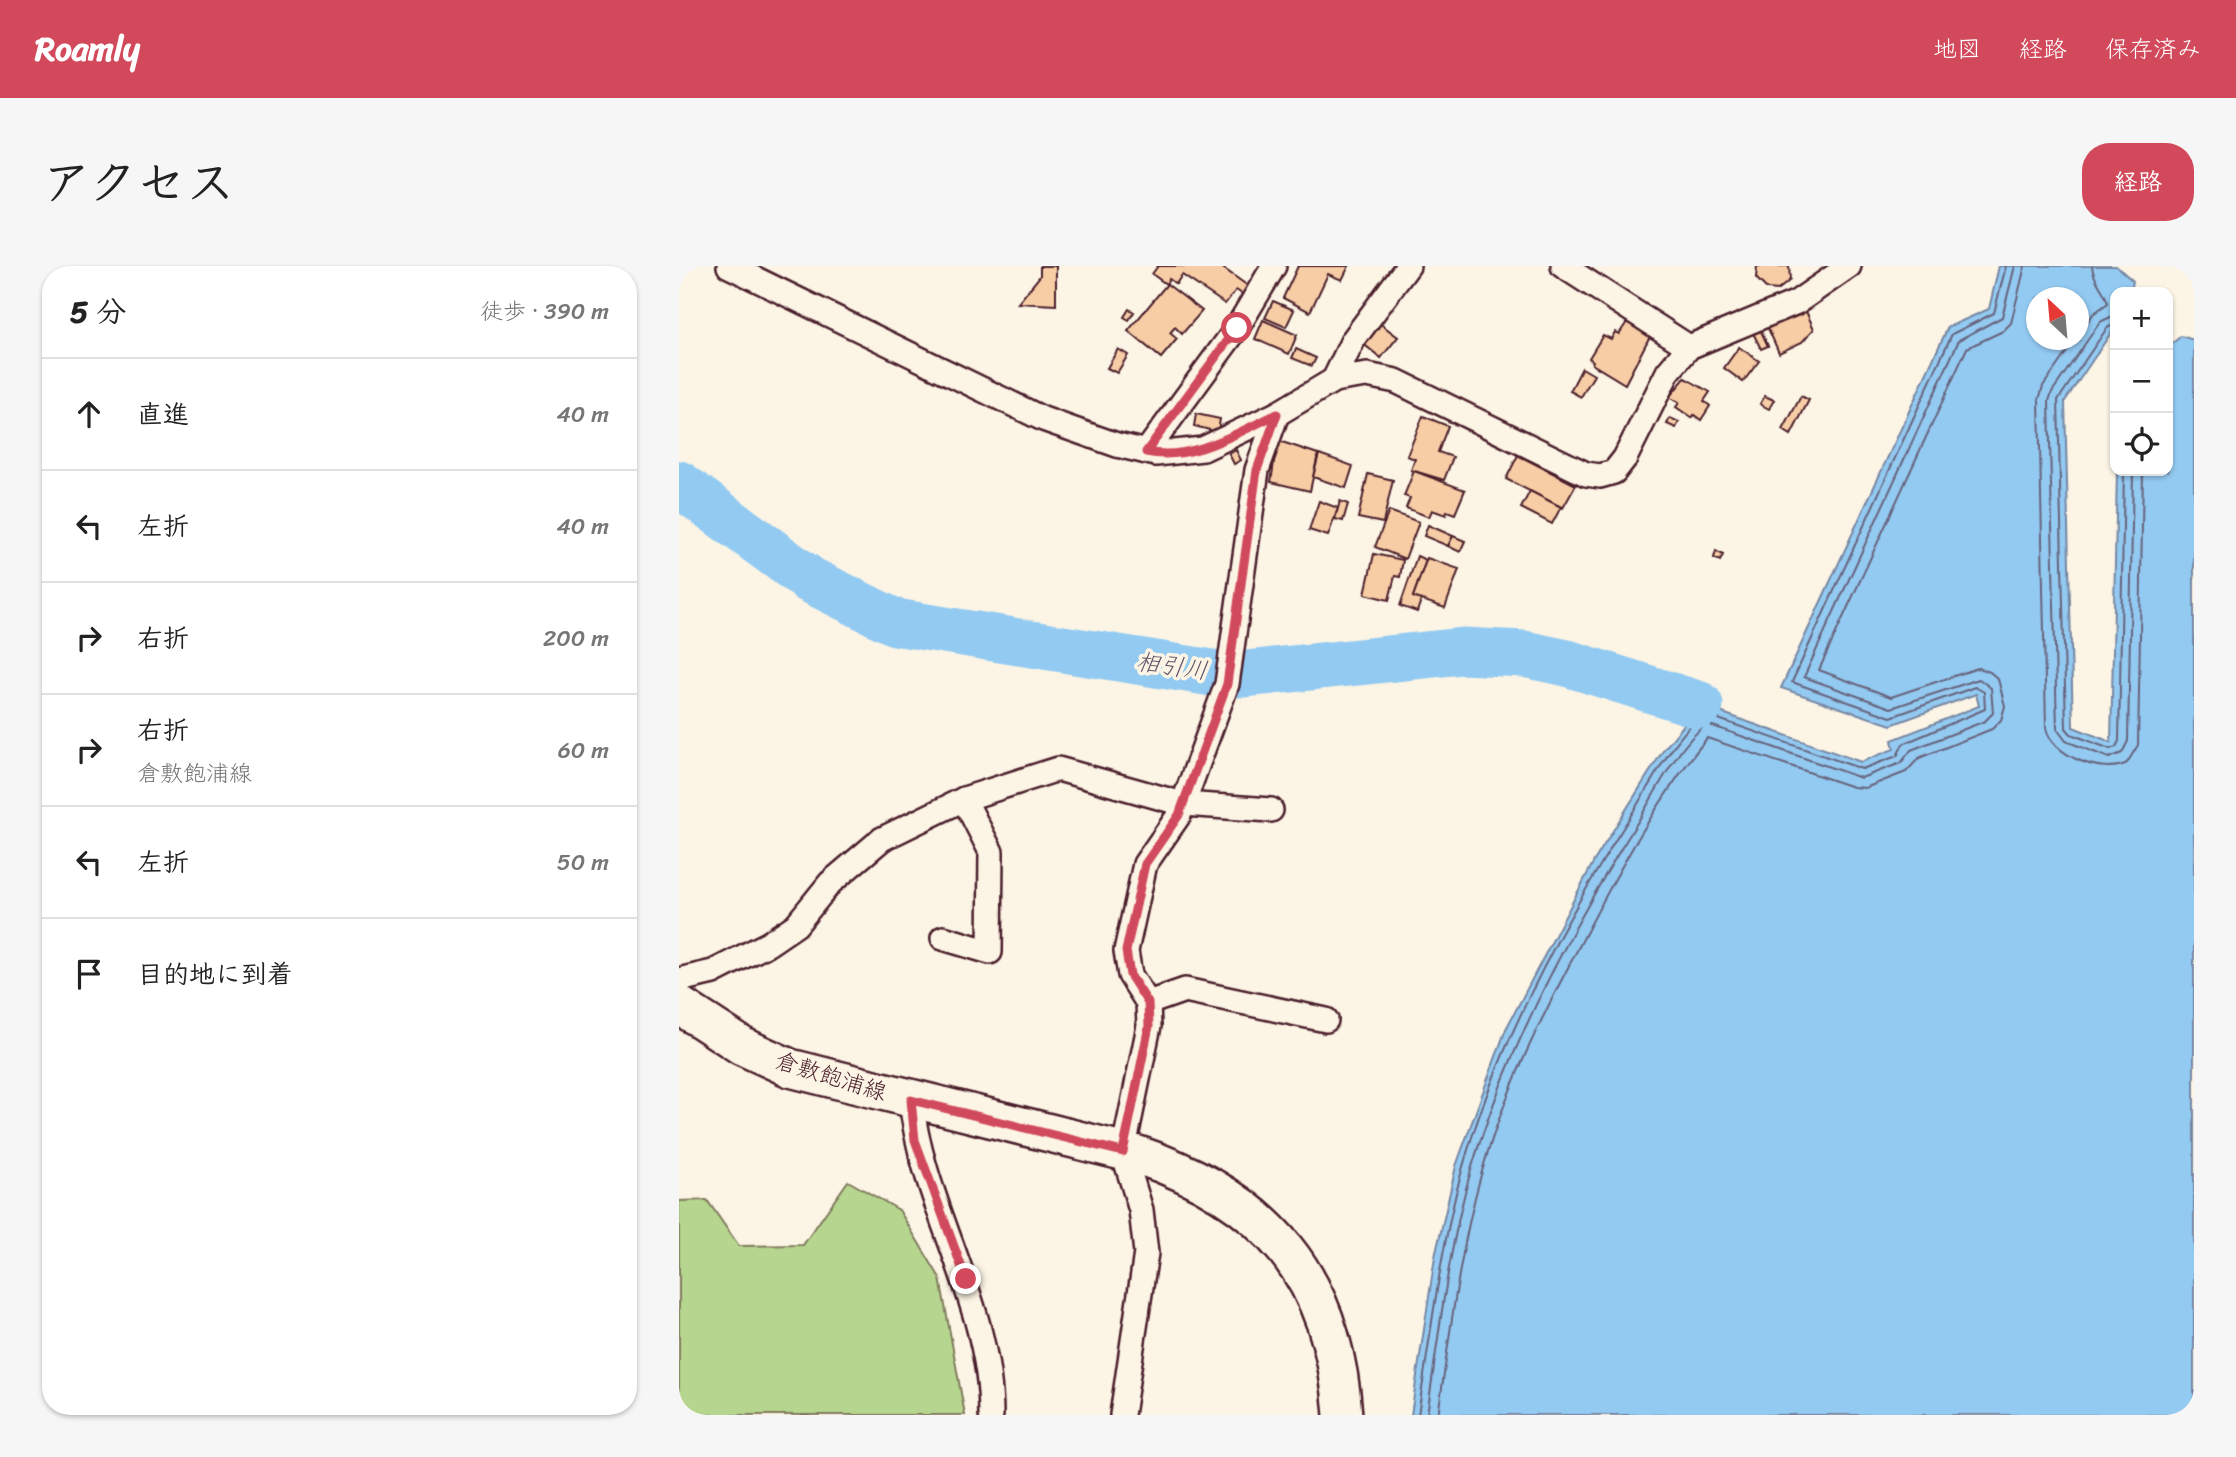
<!DOCTYPE html>
<html lang="ja">
<head>
<meta charset="utf-8">
<style>
	:root { --surface:#fff; --page:#f6f6f6; --text:#222; --muted:#767676; --line:#e0e0e0; --accent:#d1495b }
	body { margin:0; font-family:Sriracha,"Klee One",sans-serif; background:var(--page); color:var(--text) }
	.controls { position:absolute; right:21px; top:21px; display:grid; overflow:hidden; border-radius:14px; box-shadow:0 2px 5px #0004 }
	.controls button { width:63px; height:63px; display:grid; place-items:center; padding:0; border:0; border-bottom:2px solid var(--line); background:var(--surface); color:var(--text); font:35px sans-serif }
	.compass { position:absolute; left:1347px; top:21px; width:63px; height:63px; border-radius:50%; background:var(--surface); box-shadow:0 2px 5px #0004; rotate:334deg }
	.stop { position:absolute; width:21px; height:21px; margin:-16px; border:5px solid #d1495b; border-radius:50%; background:#fff }
	.stop.end { background:#d1495b; border-color:#fff; box-shadow:0 2px 7px #0008 }
	.list { margin:0; padding:0; list-style:none }
	h2 { display:flex; justify-content:space-between; align-items:center; height:91px; margin:0; padding:0 28px; font-size:30px }
	h2 small { font-size:23px; font-weight:400; color:var(--muted) }
	.list li { display:grid; grid-template-columns:46px 1fr auto; gap:21px; align-items:center; box-sizing:border-box; height:112px; padding:0 28px; border-top:2px solid var(--line) }
	.list b { display:block; font-size:26px; white-space:nowrap }
	.list p { margin:0; font-size:23px; white-space:nowrap; color:var(--muted) }
	.list em { font-size:23px; font-style:normal; color:var(--muted) }
	.icon { flex:none; width:38px; height:38px; fill:none; stroke:currentColor; stroke-width:2; stroke-linecap:round; stroke-linejoin:round }
	.map { position:relative; flex:none; width:1515px; height:1149px; overflow:hidden; border-radius:28px }
	header { display:flex; align-items:center; gap:42px; box-sizing:border-box; height:98px; padding:0 35px; background:var(--accent); color:#fff }
	header strong { font-size:33px }
	nav { display:flex; gap:38px; margin-inline-start:auto; font-size:24px }
	.intro { display:flex; align-items:center; justify-content:space-between; box-sizing:border-box; height:168px; padding:0 42px }
	h1 { margin:0; font-size:49px }
	.button { padding:18px 32px; border-radius:28px; background:var(--accent); color:#fff; font-size:24px; font-weight:700 }
	main { display:flex; gap:42px; padding:0 42px }
	aside { flex:1; background:var(--surface); border-radius:28px; box-shadow:0 2px 5px #0004 }
	.map>svg:first-child { display:block }
	.green { fill:#b6d68f; stroke:#807a5d; stroke-width:2 }
	.water { fill:#93caf2; stroke:#7686a2; stroke-width:2; fill-rule:evenodd }
	.lines { fill:none; stroke-linecap:round; stroke-linejoin:round }
	.shore { stroke:#67637b; stroke-width:2 }
	.river { stroke:#93caf2; stroke-width:47 }
	.building { fill:#f7cda6; stroke:#4a1f2b; stroke-width:2 }
	.minor-casing { stroke:#4a1f2b; stroke-width:28 }
	.primary-casing { stroke:#4a1f2b; stroke-width:42 }
	.minor { stroke:#fcf5e5; stroke-width:23 }
	.primary { stroke:#fcf5e5; stroke-width:37 }
	.route { stroke:#d1495b; stroke-width:9 }
	.labels { text-anchor:middle; stroke-width:7; stroke-linejoin:round; paint-order:stroke }
	.street-label { font-size:23px; fill:#4a1f2b; stroke:#fcf5e5 }
	.water-label { font-size:24px; font-style:italic; fill:#605267; stroke:#fcf5e5 }
</style>
</head>
<body>
<header>
<strong>Roamly</strong>
<nav><a>地図</a><a>経路</a><a>保存済み</a></nav>
</header>
<div class="intro"><h1>アクセス</h1><a class="button">経路</a></div>
<main>
<aside>
<h2>5 分<small>徒歩 · 390 m</small></h2>
<ul class="list">
<li><svg class="icon" aria-label="ahead" viewBox="0 0 24 24"><path d="M12 20V5M6 11l6-6 6 6"/></svg><div><b>直進</b></div><em>40 m</em></li>
<li><svg class="icon" aria-label="left" viewBox="0 0 24 24"><path d="M17 20v-9H6M10 6l-5 5 5 5"/></svg><div><b>左折</b></div><em>40 m</em></li>
<li><svg class="icon" aria-label="right" viewBox="0 0 24 24"><path d="M7 20v-9h11M14 6l5 5-5 5"/></svg><div><b>右折</b></div><em>200 m</em></li>
<li><svg class="icon" aria-label="right" viewBox="0 0 24 24"><path d="M7 20v-9h11M14 6l5 5-5 5"/></svg><div><b>右折</b><p>倉敷飽浦線</p></div><em>60 m</em></li>
<li><svg class="icon" aria-label="left" viewBox="0 0 24 24"><path d="M17 20v-9H6M10 6l-5 5 5 5"/></svg><div><b>左折</b></div><em>50 m</em></li>
<li><svg class="icon" aria-label="arrive" viewBox="0 0 24 24"><path d="M6 21V4h12l-3 4 3 4H6"/></svg><div><b>目的地に到着</b></div></li>
</ul>
</aside>
<div class="map">
<svg width="1515" height="1149" viewBox="0 0 1515 1149">
	<rect width="100%" height="100%" fill="#fcf5e5"/>
	<filter id="ink" filterUnits="userSpaceOnUse"><feTurbulence type="fractalNoise" baseFrequency=".0143" numOctaves="2"/><feDisplacementMap in="SourceGraphic" scale="14" xChannelSelector="R" yChannelSelector="G"/><feConvolveMatrix kernelMatrix="1 2 1 2 8 2 1 2 1" color-interpolation-filters="sRGB"/></filter>
	<g filter="url(#ink)">
		<path class="green" d="M169,915L220,944L261,1012L286,1149H0V935L28,934L60,980L124,979Z"/>
		<path class="water" d="M1320,0H1437L1454,15L1452,26H1436V61L1386,135L1394,461L1432,476L1438,205H1489V81L1502,70L1515,74V1149H732L756,991L777,900L827,763L915,595L985,483L1021,439L1182,496L1215,483L1213,474L1300,440L1297,428L1212,459L1102,422L1269,61L1310,43ZM1358,32H1400V74H1358Z"/>
		<g class="lines">
			<g class="shore">
				<path d="M1436,49L1421,56L1373,126L1370,135L1378,463L1387,475L1430,492L1443,487L1449,475L1454,205"/>
				<path d="M1436,58L1428,62L1379,134L1387,462L1392,468L1431,483L1437,481L1440,475L1445,205"/>
				<path d="M1400,68L1414,48L1429,37C1425,23 1414,15 1413,0"/>
				<path d="M1396,74L1364,120L1360,134L1367,462C1372,489 1424,510 1448,497L1459,479L1464,205"/>
				<path d="M739,1149C752,1067 761,984 783,904C817,783 884,656 951,551C969,522 998,466 1025,448L1183,503L1218,490L1224,478L1306,443L1305,426L1296,421L1212,451L1113,416L1273,68L1315,47L1327,0"/>
				<path d="M748,1149C760,1068 769,984 792,904C829,782 890,665 958,557C976,528 1000,477 1028,458L1182,512L1222,497L1232,484L1306,455L1314,447L1312,422L1300,413L1212,442L1125,411L1280,74L1323,51L1336,0"/>
				<path d="M759,1149C771,1069 780,987 802,909C825,826 863,750 903,675C939,605 978,534 1028,472L1174,521L1186,522L1227,506L1240,492L1313,463L1322,454L1326,440L1319,413L1311,406L1299,402L1212,431L1140,404L1288,82L1324,65L1332,57L1346,0"/>
			</g>
			<path class="river" d="M0,218L131,314L216,356L533,407L566,408L784,385L845,388L888,397L1021,439"/>
		</g>
		<g class="building">
			<path d="M361,0H377V39L339,37L361,10Z"/>
			<path d="M479,0H541L576,25L571,33L557,24L546,38L503,9L497,18L490,13L487,18L473,8Z"/>
			<path d="M619,0H670L663,14L649,8L631,46L604,32Z"/>
			<path d="M1110,0L1111,14L1099,24L1088,23L1077,12L1078,0Z"/>
			<path d="M488,18L523,45L503,68L496,61L491,67L498,73L482,92L449,65Z"/>
			<path d="M594,35L615,44L607,61L586,52Z"/>
			<path d="M450,43L455,46L450,54L445,51Z"/>
			<path d="M1126,43L1135,63L1123,76L1100,87L1088,60Z"/>
			<path d="M584,54L618,69L610,88L576,73Z"/>
			<path d="M699,56L719,71L702,92L682,76Z"/>
			<path d="M948,56L971,70L946,118L913,98L914,95L910,92L924,69L932,73L936,66L940,68Z"/>
			<path d="M1080,61L1089,80L1082,83L1073,65Z"/>
			<path d="M1060,81L1080,95L1064,116L1045,102Z"/>
			<path d="M439,83L449,89L438,107L428,102Z"/>
			<path d="M617,83L637,92L633,100L613,92Z"/>
			<path d="M903,102L915,109L902,131L891,125Z"/>
			<path d="M1006,112L1031,126L1025,135L1031,140L1022,154L1015,149L1013,152L997,141L1000,137L990,131Z"/>
			<path d="M1086,130L1095,134L1090,143L1081,138Z"/>
			<path d="M1122,130L1130,134L1112,169L1104,164Z"/>
			<path d="M517,148L541,153L539,166L515,160Z"/>
			<path d="M744,150L769,160L759,186L774,191L765,214L732,204L736,193L728,190Z"/>
			<path d="M991,152L1000,156L997,162L988,158Z"/>
			<path d="M597,174L639,188L631,225L592,216L595,196L590,195Z"/>
			<path d="M557,184L562,194L555,198L550,188Z"/>
			<path d="M640,188L674,200L667,222L634,211Z"/>
			<path d="M839,189L897,219L884,242L827,213Z"/>
			<path d="M735,205L786,224L776,248L768,245L767,249L753,244L750,251L727,242L731,232L725,230Z"/>
			<path d="M689,208L714,214L704,257L679,252Z"/>
			<path d="M851,225L882,241L873,258L842,242Z"/>
			<path d="M640,235L659,242L649,270L630,264Z"/>
			<path d="M661,235L669,238L664,255L656,253Z"/>
			<path d="M710,245L740,256L726,293L696,281Z"/>
			<path d="M749,259L774,270L769,280L745,270Z"/>
			<path d="M774,270L786,275L781,286L769,280Z"/>
			<path d="M1037,285L1044,289L1041,295L1035,292Z"/>
			<path d="M695,288L724,294L721,311L716,310L710,334L686,328Z"/>
			<path d="M738,290L747,294L734,331L742,334L738,346L721,340Z"/>
			<path d="M748,292L780,303L766,342L734,331Z"/>
		</g>
		<g class="lines">
			<g class="minor-casing">
				<g id="minor">
					<path d="M50,0L364,153L438,179L477,188L524,183L598,148L655,114L688,109L717,115L907,208L921,210L935,206L946,192L989,106L1010,81L1118,36L1170,0"/>
					<path d="M884,0L1010,81"/>
					<path d="M655,114L674,74L729,0"/>
					<path d="M467,186L558,62L595,0"/>
					<path d="M264,672L311,686L312,586L285,533L379,503L504,538L592,544"/>
					<path d="M0,714L34,706L89,678L117,659L151,617L203,573L285,533"/>
					<path d="M469,737L506,724L647,754"/>
					<path d="M232,833C243,941 312,1036 312,1149"/>
					<path d="M443,1149L467,987L462,944L444,886L470,760L469,737L451,709L447,685L466,598L500,549L548,418L578,204L598,148"/>
				</g>
			</g>
			<g class="primary-casing">
				<path id="primary" d="M0,739L63,780L111,802L459,889C588,932 655,1011 664,1149"/>
			</g>
			<use href="#minor" class="minor"/>
			<use href="#primary" class="primary"/>
		</g>
	</g>
	<g class="lines" filter="url(#ink)">
		<path class="route" d="M287,1013L236,874L232,834L444,886L470,760L469,737L451,709L447,685L466,598L500,549L548,418L578,204L598,148C558,167 512,196 467,186L558,62"/>
	</g>
	<g class="labels">
		<g class="street-label">
			<text transform="translate(152 810) rotate(17)" y="8">倉敷飽浦線</text>
		</g>
		<g class="water-label">
			<text transform="translate(493 400) rotate(8)" y="8">相引川</text>
		</g>
	</g>
</svg>
<div class="controls">
<button>+</button>
<button>−</button>
<button><svg class="icon" aria-label="locate" viewBox="0 0 24 24"><circle cx="12" cy="12" r="6"/><path d="M12 2v4M12 18v4M2 12h4M18 12h4"/></svg></button>
</div>
<svg class="compass" viewBox="-18 -18 36 36"><path d="M0-13l5 13h-10z" fill="#e53935"/><path d="M0 13l5-13h-10z" fill="#767676"/></svg>
<div class="stop" style="left:558px;top:62px"></div>
<div class="stop end" style="left:287px;top:1013px"></div>
</div>
</main>
</body>
</html>
